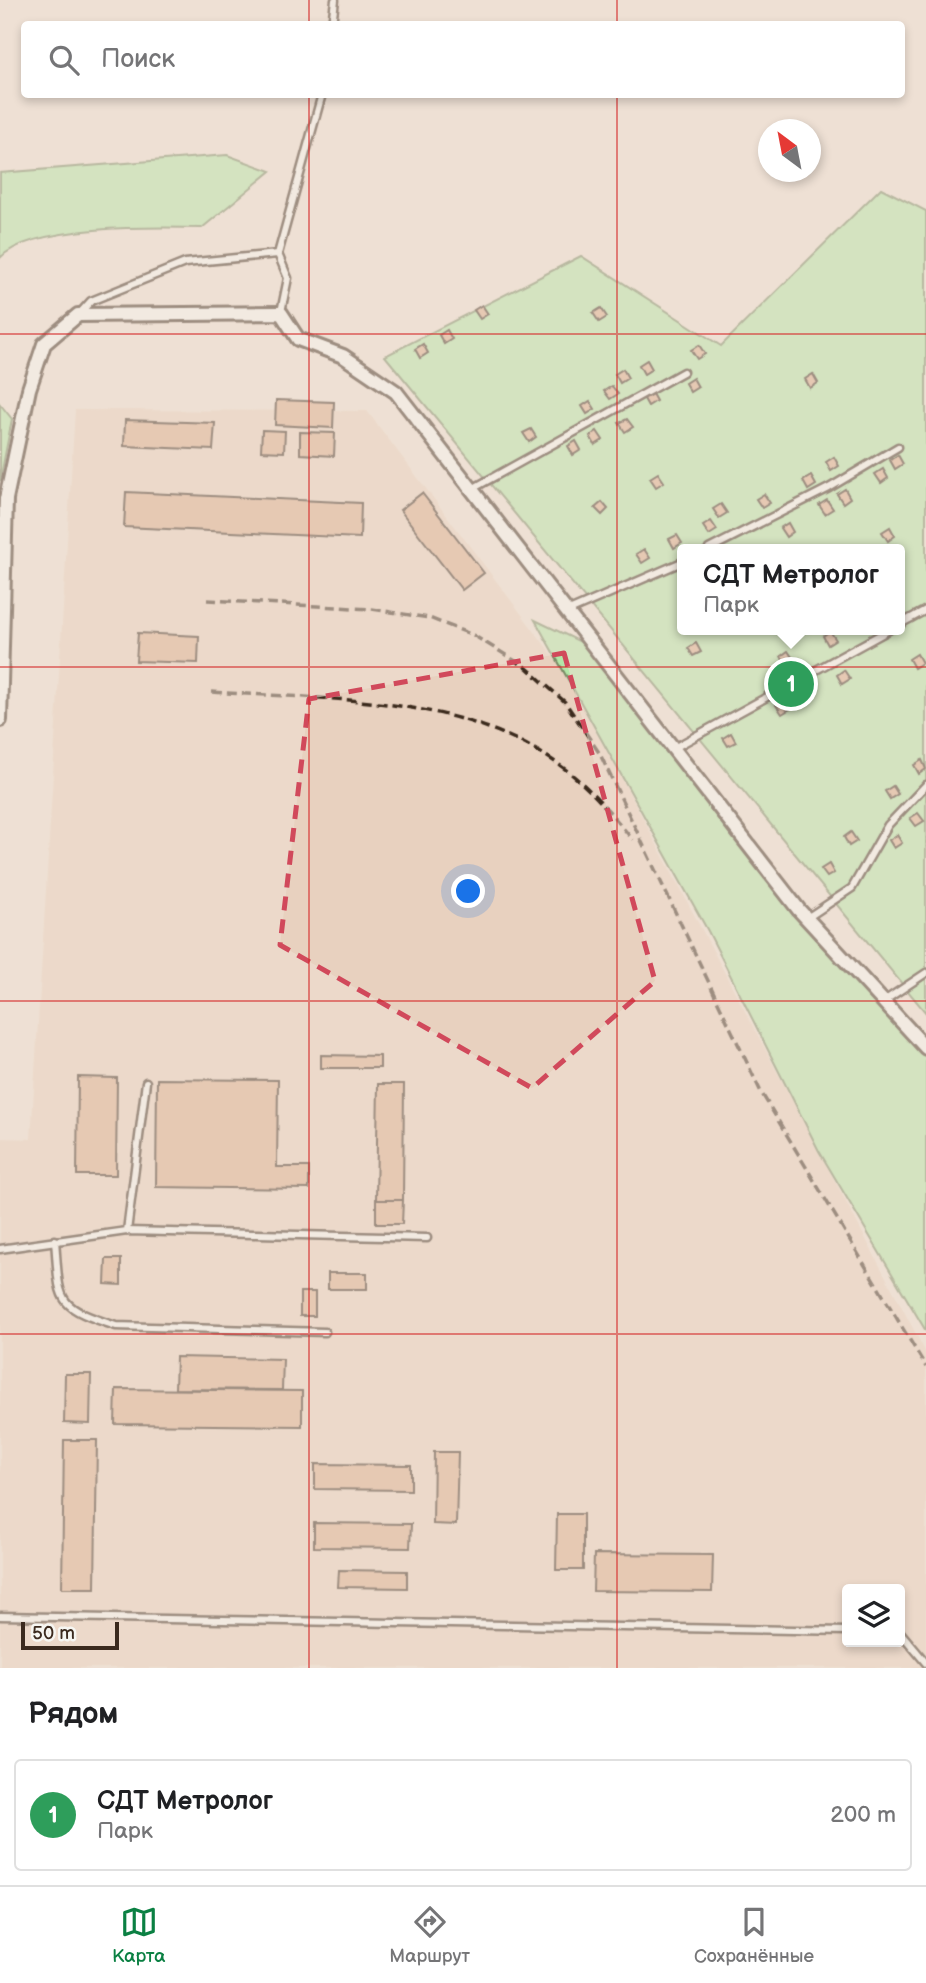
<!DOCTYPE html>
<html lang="ru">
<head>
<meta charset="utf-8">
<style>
	:root { --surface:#fff; --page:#f6f6f6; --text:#202124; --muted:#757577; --line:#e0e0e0; --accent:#0b8043 }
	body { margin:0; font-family:"Balsamiq Sans",sans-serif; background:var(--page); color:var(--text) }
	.controls { position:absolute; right:21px; bottom:21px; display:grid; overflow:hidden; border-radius:7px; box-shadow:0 4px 10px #0003 }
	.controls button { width:63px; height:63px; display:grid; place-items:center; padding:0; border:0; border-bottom:2px solid var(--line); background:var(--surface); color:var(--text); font:35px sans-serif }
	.compass { position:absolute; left:758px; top:119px; width:63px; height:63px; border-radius:50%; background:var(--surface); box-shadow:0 4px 10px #0003; rotate:328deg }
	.scale { position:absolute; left:21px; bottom:18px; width:98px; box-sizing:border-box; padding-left:7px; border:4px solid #3b2a1e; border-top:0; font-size:19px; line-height:24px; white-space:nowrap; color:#3b2a1e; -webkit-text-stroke:5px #f6f6f2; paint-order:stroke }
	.you { position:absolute; left:469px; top:892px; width:24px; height:24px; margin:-18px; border:5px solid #fff; border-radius:50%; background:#1a73e8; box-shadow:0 0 0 10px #1a73e833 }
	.badge { display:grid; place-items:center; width:46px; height:46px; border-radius:50%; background:var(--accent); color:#fff; font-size:23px; font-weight:700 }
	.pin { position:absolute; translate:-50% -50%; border:4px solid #fff; box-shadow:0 2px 7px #0006 }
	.popup { position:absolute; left:677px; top:544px; width:228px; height:91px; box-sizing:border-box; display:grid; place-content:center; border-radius:7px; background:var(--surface); filter:drop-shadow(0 2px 5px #0005); font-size:23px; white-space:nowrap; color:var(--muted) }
	.popup b { font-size:26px; color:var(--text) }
	.popup::after { content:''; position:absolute; left:50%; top:100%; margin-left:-14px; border:14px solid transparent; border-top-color:var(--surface) }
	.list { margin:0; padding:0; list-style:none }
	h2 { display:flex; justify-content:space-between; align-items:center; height:91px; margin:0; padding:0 28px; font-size:30px }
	h2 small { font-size:23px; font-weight:400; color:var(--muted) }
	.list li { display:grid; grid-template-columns:46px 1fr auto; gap:21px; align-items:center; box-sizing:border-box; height:112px; margin:0 14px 14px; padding:0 14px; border:2px solid var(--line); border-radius:7px }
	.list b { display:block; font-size:26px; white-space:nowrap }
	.list p { margin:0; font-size:23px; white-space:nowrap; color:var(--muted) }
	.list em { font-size:23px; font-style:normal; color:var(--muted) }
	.icon { flex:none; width:38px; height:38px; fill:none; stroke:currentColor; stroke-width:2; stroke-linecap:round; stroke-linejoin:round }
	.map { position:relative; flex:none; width:926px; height:1668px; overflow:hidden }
	.search { position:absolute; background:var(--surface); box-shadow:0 4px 10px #0003; left:21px; right:21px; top:21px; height:77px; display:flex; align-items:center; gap:18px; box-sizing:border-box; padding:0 24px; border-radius:7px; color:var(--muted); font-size:26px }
	.sheet { height:217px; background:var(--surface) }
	nav { display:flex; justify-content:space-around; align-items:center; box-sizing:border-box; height:98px; border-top:2px solid var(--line); background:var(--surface); font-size:19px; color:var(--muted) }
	nav a { display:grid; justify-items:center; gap:4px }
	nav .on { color:var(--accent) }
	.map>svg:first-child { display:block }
	.built { fill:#e8d1bf; fill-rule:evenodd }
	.green { fill:#b3e7a8; stroke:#778863; stroke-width:2; fill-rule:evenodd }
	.building { fill:#dbad8d; stroke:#3b2a1e; stroke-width:2 }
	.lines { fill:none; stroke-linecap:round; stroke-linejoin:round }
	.lane-casing { stroke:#3b2a1e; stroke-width:11 }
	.street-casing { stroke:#3b2a1e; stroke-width:18 }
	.lane { stroke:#f6f6f2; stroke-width:6 }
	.street { stroke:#f6f6f2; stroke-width:12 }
	.rail { stroke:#3b2a1e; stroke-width:3.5; stroke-dasharray:10 5; stroke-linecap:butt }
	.marked { fill:none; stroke:#d1495b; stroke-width:5; stroke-dasharray:14 9; stroke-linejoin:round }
	.grid { fill:none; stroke:#d62828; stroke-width:2; stroke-opacity:0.55 }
</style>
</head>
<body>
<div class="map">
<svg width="926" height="1668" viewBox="0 0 926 1668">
	<rect width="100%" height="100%" fill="#eee0d4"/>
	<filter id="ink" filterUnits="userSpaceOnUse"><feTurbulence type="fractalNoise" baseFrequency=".0143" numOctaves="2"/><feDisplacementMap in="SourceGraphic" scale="14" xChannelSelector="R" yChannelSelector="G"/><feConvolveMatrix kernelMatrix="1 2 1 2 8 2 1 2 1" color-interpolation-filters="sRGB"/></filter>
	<g filter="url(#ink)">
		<path class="built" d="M75,410L367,411L566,673L926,1353V1668H0V1138L31,1139ZM847,1589H900V1642H847Z"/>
		<g class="green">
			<path d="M227,155L271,171L202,228C156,227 32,224 0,258V173Z"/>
			<path d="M881,188L926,211V1013L385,356L581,256L721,346ZM682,549H900V630H682Z"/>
			<path d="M0,404L12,419L0,481Z"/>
			<path d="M535,620L585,644L792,913L926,1055V1331L819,1151L708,931Z"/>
		</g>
		<g class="building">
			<path d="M482,305L488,314L480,319L474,310Z"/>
			<path d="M601,308L607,317L599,322L593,313Z"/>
			<path d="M447,330L452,339L444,344L439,335Z"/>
			<path d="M423,344L428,353L420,358L415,349Z"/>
			<path d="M699,345L705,354L697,359L691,350Z"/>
			<path d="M647,360L652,369L644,374L639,365Z"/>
			<path d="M623,369L628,378L620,383L615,374Z"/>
			<path d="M813,374L818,383L810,388L805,379Z"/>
			<path d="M693,378L698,387L690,392L685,383Z"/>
			<path d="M612,386L618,394L610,399L604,391Z"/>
			<path d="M651,392L656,401L648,406L643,397Z"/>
			<path d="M276,400L334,402L333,428L275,425Z"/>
			<path d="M590,401L595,409L587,414L582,406Z"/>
			<path d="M627,419L633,427L625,432L619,423Z"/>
			<path d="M125,420L215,423L213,450L124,446Z"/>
			<path d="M531,429L536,437L529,442L523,433Z"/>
			<path d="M262,430L285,431L284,452L261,451Z"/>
			<path d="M597,431L603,440L595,445L590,436Z"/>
			<path d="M300,432L335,433L334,456L300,454Z"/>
			<path d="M576,441L581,450L573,455L568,446Z"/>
			<path d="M898,455L903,464L895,469L890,460Z"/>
			<path d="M834,457L839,466L831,471L826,462Z"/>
			<path d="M883,469L888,478L881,483L875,474Z"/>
			<path d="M658,473L664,482L656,487L650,478Z"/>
			<path d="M811,476L816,485L808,490L803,481Z"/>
			<path d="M845,489L850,498L843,503L837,494Z"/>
			<path d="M126,492L361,503L360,538L124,527Z"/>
			<path d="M422,493L484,573L462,590L400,510Z"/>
			<path d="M764,494L770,503L762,508L756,499Z"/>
			<path d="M827,500L833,509L825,514L819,505Z"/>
			<path d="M602,502L608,509L602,515L595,508Z"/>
			<path d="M721,504L727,513L719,518L713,509Z"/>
			<path d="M711,521L717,530L709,535L703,526Z"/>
			<path d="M788,523L793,532L786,537L780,528Z"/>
			<path d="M890,527L895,536L888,541L882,532Z"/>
			<path d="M677,535L682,543L674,548L669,539Z"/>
			<path d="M644,549L650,558L642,563L636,554Z"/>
			<path d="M830,631L836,640L828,645L823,636Z"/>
			<path d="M138,633L199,636L198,663L136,661Z"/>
			<path d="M696,643L701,652L693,656L688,648Z"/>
			<path d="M788,651L794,660L786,665L781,656Z"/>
			<path d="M917,654L922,663L914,668L909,659Z"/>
			<path d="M844,670L850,679L842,684L837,675Z"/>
			<path d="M784,700L790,709L782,714L776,705Z"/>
			<path d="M731,733L736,742L728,746L723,738Z"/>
			<path d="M922,760L926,769L919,774L914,765Z"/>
			<path d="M893,786L898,794L890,799L885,791Z"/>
			<path d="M918,813L924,821L916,826L910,818Z"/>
			<path d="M851,832L857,841L849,846L844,837Z"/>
			<path d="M897,835L902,843L894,848L889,840Z"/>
			<path d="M829,864L834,873L827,877L821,869Z"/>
			<path d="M321,1055L380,1056V1068H321Z"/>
			<path d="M78,1077L117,1078L116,1175H77Z"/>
			<path d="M157,1079L278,1080L277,1167H309V1189L156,1187Z"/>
			<path d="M378,1084H404L403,1200H376Z"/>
			<path d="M376,1200H403L402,1224H376Z"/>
			<path d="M106,1259H121V1285L105,1284Z"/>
			<rect x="328" y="1273" width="39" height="16"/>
			<rect x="300" y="1292" width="15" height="24"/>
			<path d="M176,1357L283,1359L282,1390L175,1389Z"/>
			<path d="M65,1374H91L90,1424L64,1423Z"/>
			<path d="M116,1389L302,1391V1426L115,1424Z"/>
			<path d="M64,1440H97L95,1588H62Z"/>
			<path d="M434,1452H458L456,1525L433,1524Z"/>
			<path d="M315,1464L411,1465V1490L315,1489Z"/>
			<path d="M557,1514H583V1570H556Z"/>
			<path d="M314,1523L411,1524L410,1548L314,1547Z"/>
			<path d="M594,1554L713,1555L712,1592L593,1591Z"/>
			<path d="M339,1570L407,1571V1588L338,1587Z"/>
		</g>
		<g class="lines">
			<g class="lane-casing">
				<g id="lane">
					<path d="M332,24L335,0"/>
					<path d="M278,254L288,278L281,312"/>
					<path d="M80,313L91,301L185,263L278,254L322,94"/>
					<path d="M472,489L683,372"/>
					<path d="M709,549L829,488L898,447"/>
					<path d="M569,611L682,562"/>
					<path d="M900,624L926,610"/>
					<path d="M674,748L889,630"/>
					<path d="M807,918L852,888L888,825L926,785"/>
					<path d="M884,1001L926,973"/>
					<path d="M127,1231L146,1082"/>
					<path d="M55,1240C60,1302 54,1306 116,1326L325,1332"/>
					<path d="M0,1249L127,1231L427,1238"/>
					<path d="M0,1616L847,1631"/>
					<path d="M900,1632L926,1663"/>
				</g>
			</g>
			<g class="street-casing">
				<path id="street" d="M0,720L6,499L29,389L44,344L78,315L281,313L298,339L343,356L396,392L799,910L926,1048"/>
			</g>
			<use href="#lane" class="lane"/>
			<use href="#street" class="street"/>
			<g class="rail">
				<path d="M207,600L372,609L429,618L473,635L527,668L565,702L600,754L761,1092L926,1367"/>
				<path d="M212,692C329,700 458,694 558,764C587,784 611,813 633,840"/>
			</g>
		</g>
	</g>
	<path d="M0 0H926V1668H0ZM564,653L655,981L532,1088L280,945L309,699Z" fill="#eee0d4" fill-opacity=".55" fill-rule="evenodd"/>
	<path class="marked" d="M564,653L655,981L532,1088L280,945L309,699Z"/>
	<path class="grid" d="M309,0V24M617,0V24M309,94V1668M617,94V1668M0,334H926M0,667H926M0,1001H926M0,1334H926"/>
</svg>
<div class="controls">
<button><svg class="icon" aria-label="layers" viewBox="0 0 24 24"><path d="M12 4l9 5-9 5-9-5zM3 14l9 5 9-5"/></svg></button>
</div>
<svg class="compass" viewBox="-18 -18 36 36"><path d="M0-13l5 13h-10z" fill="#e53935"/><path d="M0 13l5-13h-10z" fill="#757577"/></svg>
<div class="scale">50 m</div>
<div class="you"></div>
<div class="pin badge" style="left:791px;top:684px;background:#2e9e5b">1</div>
<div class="popup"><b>СДТ Метролог</b>Парк</div>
<div class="search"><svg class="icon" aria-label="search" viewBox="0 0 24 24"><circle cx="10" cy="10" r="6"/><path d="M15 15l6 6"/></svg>Поиск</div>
</div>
<section class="sheet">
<h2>Рядом<small></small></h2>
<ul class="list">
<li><span class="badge" style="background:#2e9e5b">1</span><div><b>СДТ Метролог</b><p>Парк</p></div><em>200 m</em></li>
</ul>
</section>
<nav>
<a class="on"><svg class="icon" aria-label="map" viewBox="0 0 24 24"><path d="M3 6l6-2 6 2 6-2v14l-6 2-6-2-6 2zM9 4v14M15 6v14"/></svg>Карта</a>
<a><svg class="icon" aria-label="directions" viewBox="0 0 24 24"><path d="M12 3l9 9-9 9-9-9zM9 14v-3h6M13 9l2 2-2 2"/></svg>Маршрут</a>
<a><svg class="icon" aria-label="saved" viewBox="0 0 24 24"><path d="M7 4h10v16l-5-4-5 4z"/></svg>Сохранённые</a>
</nav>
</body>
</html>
